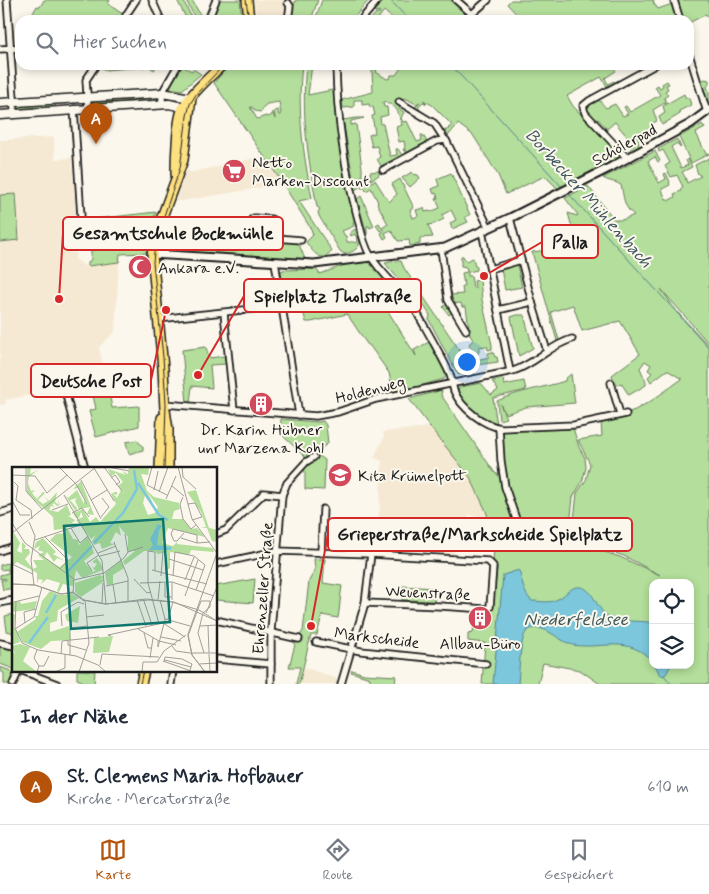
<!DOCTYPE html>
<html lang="de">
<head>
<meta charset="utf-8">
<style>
	:root { --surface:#fff; --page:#f6f6f7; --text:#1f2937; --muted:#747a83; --line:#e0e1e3; --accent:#b45309 }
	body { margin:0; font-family:Mynerve,sans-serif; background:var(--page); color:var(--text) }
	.controls { position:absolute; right:15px; bottom:15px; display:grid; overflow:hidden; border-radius:10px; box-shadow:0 2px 8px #0003 }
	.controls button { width:45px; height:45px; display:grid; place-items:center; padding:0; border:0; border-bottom:1px solid var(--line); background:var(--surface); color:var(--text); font:25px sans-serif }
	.you { position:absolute; left:466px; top:361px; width:18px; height:18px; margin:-12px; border:4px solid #fff; border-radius:50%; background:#1a73e8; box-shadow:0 0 0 8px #1a73e833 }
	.badge { display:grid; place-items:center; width:32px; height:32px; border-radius:50%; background:var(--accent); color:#fff; font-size:16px; font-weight:700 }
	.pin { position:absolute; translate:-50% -41px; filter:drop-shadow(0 1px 2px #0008) }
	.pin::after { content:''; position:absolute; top:26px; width:18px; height:15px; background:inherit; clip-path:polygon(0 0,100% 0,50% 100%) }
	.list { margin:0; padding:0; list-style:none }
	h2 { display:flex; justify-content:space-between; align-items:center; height:65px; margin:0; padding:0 20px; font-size:21px }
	h2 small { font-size:16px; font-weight:400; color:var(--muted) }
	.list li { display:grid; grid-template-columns:32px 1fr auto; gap:15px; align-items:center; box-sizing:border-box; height:75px; padding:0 20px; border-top:1px solid var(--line) }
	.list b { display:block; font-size:19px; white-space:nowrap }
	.list p { margin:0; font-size:16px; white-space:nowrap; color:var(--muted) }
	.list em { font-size:16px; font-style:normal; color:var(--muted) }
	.icon { flex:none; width:28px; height:28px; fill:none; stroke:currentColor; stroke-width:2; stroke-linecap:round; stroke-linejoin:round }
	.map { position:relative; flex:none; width:709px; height:684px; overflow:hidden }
	.search { position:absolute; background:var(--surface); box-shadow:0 2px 8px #0003; left:15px; right:15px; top:15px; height:55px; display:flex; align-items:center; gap:12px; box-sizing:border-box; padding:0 18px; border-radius:15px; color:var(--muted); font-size:19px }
	.sheet { height:140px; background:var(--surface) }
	nav { display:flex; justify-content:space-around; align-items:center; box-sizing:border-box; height:70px; border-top:1px solid var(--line); background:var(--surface); font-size:14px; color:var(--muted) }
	nav a { display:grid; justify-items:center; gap:2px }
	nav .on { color:var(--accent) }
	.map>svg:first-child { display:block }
	.built { fill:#f5e9d3 }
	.green { fill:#b3de9b; stroke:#687d5c; fill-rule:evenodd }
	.water { fill:#7cc7dc; stroke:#56838f }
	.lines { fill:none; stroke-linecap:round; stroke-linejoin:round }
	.stream { stroke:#56838f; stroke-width:1 }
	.minor-casing { stroke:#1c1c1c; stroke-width:9 }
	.tertiary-casing { stroke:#1c1c1c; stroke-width:11 }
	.secondary-casing { stroke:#1c1c1c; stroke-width:11 }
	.primary-casing { stroke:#1c1c1c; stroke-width:12 }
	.minor { stroke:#fbf7ec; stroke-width:5.5 }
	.tertiary { stroke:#fbf7ec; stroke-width:7 }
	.secondary { stroke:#fbf7ec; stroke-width:8 }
	.primary { stroke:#fde080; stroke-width:9 }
	.tram { stroke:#1c1c1c; stroke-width:1 }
	.labels { text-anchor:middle; stroke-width:4; stroke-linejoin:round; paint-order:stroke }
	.street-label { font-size:16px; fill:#1c1c1c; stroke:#fbf7ec }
	.poi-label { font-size:16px; fill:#1c1c1c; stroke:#fbf7ec; text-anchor:start }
	.water-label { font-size:18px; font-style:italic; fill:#3e585f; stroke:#fbf7ec }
	.inset-river { fill:none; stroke:#7cc7dc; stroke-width:2.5 }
	.inset-road { fill:none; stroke:#a29f99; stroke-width:1 }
	.view { fill:#0f766e; fill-opacity:0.15; stroke:#0f766e; stroke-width:2.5 }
	.inset-edge { fill:none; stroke:#1c1c1c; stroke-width:2.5 }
	.leader { fill:none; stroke:#d62828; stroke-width:2 }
	.callout-dot { fill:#d62828; stroke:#fbf7ec; stroke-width:2 }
	.callout { fill:#fbf7ec; stroke:#d62828; stroke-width:2 }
	.callout-label { font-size:18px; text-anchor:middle; font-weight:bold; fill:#1c1c1c }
</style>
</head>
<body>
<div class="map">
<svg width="709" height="684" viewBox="0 0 709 684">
	<rect width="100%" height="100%" fill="#fbf7ec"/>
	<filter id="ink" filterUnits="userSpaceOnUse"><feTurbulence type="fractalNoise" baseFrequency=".02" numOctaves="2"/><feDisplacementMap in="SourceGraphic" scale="10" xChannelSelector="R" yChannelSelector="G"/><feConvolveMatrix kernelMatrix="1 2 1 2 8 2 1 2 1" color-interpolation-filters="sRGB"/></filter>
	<g filter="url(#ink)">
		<g class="built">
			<path d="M254,0H298L292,20H257Z"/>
			<path d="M54,137L55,159L72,158L78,242L73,247L71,252L76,253L75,259L85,266L119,262L115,332L99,347L106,379L59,391L56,381L54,378L32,379L34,394L5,400L6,404L0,405V140Z"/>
			<path d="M264,156L283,184L182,201H175L186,171L193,172Z"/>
			<path d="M430,427L470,477L486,511L490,525L469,514L467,538L455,537L454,555L439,554V539L378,536L382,461L374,457L384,438L383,432Z"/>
			<path d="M303,667L338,679L337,684H299Z"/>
		</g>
		<g class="green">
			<path d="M44,0H110L108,4L131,20H33V13L37,6L40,7Z"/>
			<path d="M177,0H183L193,20H187Z"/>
			<path d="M186,0H192L203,20H196Z"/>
			<path d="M218,0H240L242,20H211Z"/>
			<path d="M296,0H318L311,20H291L293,7Z"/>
			<path d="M322,0H369L352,20H315Z"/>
			<path d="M383,0H455L459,8H463L464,13L469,16L470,20H394L384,11L377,20H370L376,13H380L379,11L375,12L374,9L381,4Z"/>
			<path d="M511,0H655L653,1L655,6H656L658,9L675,3L674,0H709V19L706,14L689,23V20H522L507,4Z"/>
			<path d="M96,65H157L154,70L147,65L145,67L105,70Z"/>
			<path d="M232,65H302C297,110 303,154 312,198L299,201L332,251C322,265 312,251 306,242L313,235L311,229L283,184L214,83L223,72ZM279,102L281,115H279L278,110L274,111L275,119L272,112V115L268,117L266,116L257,119L250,107H252L255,111L260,112L263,110L262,108L267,104Z"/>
			<path d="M306,65H312L308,95L332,90V92H335L341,155L356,222L353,223L354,226L342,231L345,236H346L347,242H354L355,243L358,242L355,234L351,236L350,233L355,229L360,242C358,250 351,253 344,254L340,251L319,216L318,212L320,209L317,207C308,157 301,116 306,65Z"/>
			<path d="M403,65H611L616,71L605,78L608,84L614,81L615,84L608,88L601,77L567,96L573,106L625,160L560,191L545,176L506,194L498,175L473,135L458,124L448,136L445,130H448L449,127L451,128V124L432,105L423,100L427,104L423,102L418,107L421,111L420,112L414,108L420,102L416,104L405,98L397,104L400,106L399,109L404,112L401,118L403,122L407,121L417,142L422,140L421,135H423L427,142L408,152H404L406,151L405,149L404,151L403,150L405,147L404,141L399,142L396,127L402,125C399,116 399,110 392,105C385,102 390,107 385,101L383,102L384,107H387L388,115L380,117L381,124H383L390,156L397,155L396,149H398L402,155L381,166L377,159L380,157L377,146L372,147L369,135L375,133L372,116L375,115L373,107H370L369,104L362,105V100H354V107L343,108L342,100L373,92L372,71L374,68L377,70L376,72L387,79L390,78L391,75H396Z"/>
			<path d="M182,66L192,71L193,69L201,74L182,90L169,88Z"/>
			<path d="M705,79L709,80V84L707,87L709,91V103L707,101L704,103L705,93L702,89L700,82Z"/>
			<path d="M667,81L669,84L666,85L668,89L665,91L668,95L664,98L666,102L653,110L657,121L653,123L654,130L638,139L639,147L628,152L634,145L615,122L607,129L598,119L595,121L587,112L588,106L599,100L606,108L615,104L623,116L628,114L624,107L626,106L630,112L660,95L655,87L658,85L660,88L663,86L662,84Z"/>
			<path d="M684,94L686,98H689L691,105L679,111L680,114L662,125L659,117L665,113L663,106Z"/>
			<path d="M152,95V102L91,106V99Z"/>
			<path d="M55,102L56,109L19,111L18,104Z"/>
			<path d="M356,118H364L351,121V125L356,124L362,168V183L367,182V179H371L370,172L379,171V175L355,190L343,120Z"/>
			<path d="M702,124L705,128L696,133L706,154L709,153V154L691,163L679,137Z"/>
			<path d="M677,139L681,147L680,148L677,143L671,147L681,168L688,165L686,160L688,159L692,167L682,172L685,177L687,183L701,176L698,174L695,165L709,158V344L661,289L678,313L709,346V684H600L580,670L543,663L538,684H482L485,643L468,641V634L473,633L474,625L487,626L488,615L493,610L497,568L493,560L495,539L486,511L470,477L430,427L409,399L442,390L441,395L495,473L501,476L523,535L529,538L530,535L536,534L567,540L620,557L660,575L624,556L572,538L577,493L586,480L590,464L578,440L602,436L601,422L635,410L651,401L682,379L667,370L651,382L648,377L652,373L648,370L651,365L645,361L640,368L646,382V385L629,395L621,383L615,386L612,375L640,354L620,321L582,331L573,305L551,312L559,340L557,341L532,252L555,249L576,242L568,213L577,216L578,215L565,198L588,186L614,219C621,222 627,218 634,215C623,207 624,197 621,185C615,181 609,182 603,178L655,151L660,161L658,162L655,157L648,161L659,183L666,179L664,174L666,173L670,182L669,183L670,185L662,189L665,198H666L668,201L675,197L674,194L681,191L680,189L683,187L677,175L671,177L665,166L670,163L663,150L659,152L658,149ZM653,583H690V665H653Z"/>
			<path d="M412,172L413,174L418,175L420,178L410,187L402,178Z"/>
			<path d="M451,173L470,215L465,217L468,222L452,229L450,223L456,220L451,210L442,215L444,219L434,224L428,225L433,237L420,238V244L410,246L409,240L398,241L391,230L385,233L387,237L384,239L381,233L384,231L383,229L380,231L376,225L379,223L382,228L388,224L377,203L378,202L371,188L366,191L365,188H361L375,180L389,202L397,194L392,184L400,179L414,208L410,210L413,218L418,216L416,210L424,208L425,212L429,211L430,212L440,208L436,199L438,198L436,193L434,194L432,189L439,186L437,179Z"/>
			<path d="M16,194L19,240L0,242V195Z"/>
			<path d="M361,196L374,226L370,228L369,226H367V234L357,199Z"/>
			<path d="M156,212L148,234L149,235L146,253L120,254L119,262L88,266V263L91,259V251L96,249L88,239H84V229L90,228V225L85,224V220Z"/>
			<path d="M168,231L242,234L257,239L298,242L305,259L165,250L162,249L161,246L163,234Z"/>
			<path d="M461,256H463L466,261L473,258L475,266L477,267V270L468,272V276H471L473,288H475L474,281L480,280L482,300L492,345V349L488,350L487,346L479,347V352L476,356L469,344L473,340L470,335L466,307H462L461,303L450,304L454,311L449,315L443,307L447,304L443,298L447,292L451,291L452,295L463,294L462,287L464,286L462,273L467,272L466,267L461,266Z"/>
			<path d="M365,261H368L401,299L386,308L416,356L414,350L429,342L445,373L446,376L444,379L409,389L393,391L389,373L370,346L367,344L347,314L311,322H306L302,307L286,310L281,272L282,270L316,269L320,274L350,263Z"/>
			<path d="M396,261H401L404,268L475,373L458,375L429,320L430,315L417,295L409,292L385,263Z"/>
			<path d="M517,265L522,287L505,290L501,269Z"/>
			<path d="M517,315H524L533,348L519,356L511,317Z"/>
			<path d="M206,347L209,358L225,356L226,364L210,365L212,388L192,386L190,403H187L182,350Z"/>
			<path d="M493,352L495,357H497L498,362L476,365V360L489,357L488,353Z"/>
			<path d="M571,374L575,403L526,407L506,414L500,404L506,418L499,420L497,401C518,391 543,388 565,381V379Z"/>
			<path d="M503,379L504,385L524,381L526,390L493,398L497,425C480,418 466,407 457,391L460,387L481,383L491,395L498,390L492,381Z"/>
			<path d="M108,387L112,408L139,406V426L96,437L89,411L96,409L92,391Z"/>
			<path d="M281,419L318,422L323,421L326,425L328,443L314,455L307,454L306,458L280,433Z"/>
			<path d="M573,428L579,447L585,458L586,468L582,482L573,497L569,535L565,537L538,531H524C510,502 497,464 503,431Z"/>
			<path d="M137,440L143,447V450L129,454L126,442Z"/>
			<path d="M318,455L325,460L324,490L305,489V472L302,467Z"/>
			<path d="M314,559H325L323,583L342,586C340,597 340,607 338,618L322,615L317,635H311L299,684H296L300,667H289L296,641L303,631L309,581L315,570Z"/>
			<path d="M8,563L12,581H14V588L3,590L1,580H6L5,578L0,579V575L8,573V569L0,570V565Z"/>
			<path d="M255,579L253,603L216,600V586Z"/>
			<path d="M403,586L435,588L434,601L402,600Z"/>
			<path d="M14,614V633L7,631L5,616Z"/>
			<path d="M0,647L14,650V669L0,664Z"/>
			<path d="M0,667L14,672L9,684H4V673L0,671Z"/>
			<path d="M77,670L95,671L94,684L86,683L77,679Z"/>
			<path d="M352,670L364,674L396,676L395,684H370V678L351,672Z"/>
		</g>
		<g class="water">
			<path d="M519,570C523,581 522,592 532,601C541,601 549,604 558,599C565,596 570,587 578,587C592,586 595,605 604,613C616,625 637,619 653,623V662C628,634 604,650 573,645C559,642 542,620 527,631C520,636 519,674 518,684H493L503,575Z"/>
			<path d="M655,665H671L666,674L663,676L659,673Z"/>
		</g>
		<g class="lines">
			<g class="stream">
				<path d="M390,0L409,20"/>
				<path d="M451,65L563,188"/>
				<path d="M568,193L709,348"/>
				<path d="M664,675L671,684"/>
			</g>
			<g class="minor-casing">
				<g id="minor">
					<path d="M7,0L14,98V114"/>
					<path d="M152,0L161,20"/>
					<path d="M456,0L472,14L488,0"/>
					<path d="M674,0L680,20"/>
					<path d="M126,15L136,0"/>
					<path d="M208,20L216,0"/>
					<path d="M288,20L290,6L288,3"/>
					<path d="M361,20L378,0"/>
					<path d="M0,49L20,48"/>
					<path d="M689,54L707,112"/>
					<path d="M336,65C337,118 344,168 358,219C361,231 364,245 370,255C382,276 403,290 416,311C427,331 439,351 449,372C452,378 452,385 454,391C461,408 484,426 502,428L574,425L626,414"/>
					<path d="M399,102L434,123L445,140"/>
					<path d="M162,104V93L178,65"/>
					<path d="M88,108L86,80L96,65"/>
					<path d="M74,109L82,232"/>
					<path d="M627,158L585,113L583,106L589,101L655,65"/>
					<path d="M383,170L437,141L446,140L489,228"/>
					<path d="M510,218L532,302L547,351"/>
					<path d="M159,225L172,229L238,232L263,237L301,240"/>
					<path d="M482,231L510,371"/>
					<path d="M251,234L252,219L254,218L271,219L273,220L272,238"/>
					<path d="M441,249L448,300L466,330"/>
					<path d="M275,262L299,415"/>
					<path d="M490,269L521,260"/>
					<path d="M498,310L532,302"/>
					<path d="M224,313L234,410"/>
					<path d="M158,319L281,306"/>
					<path d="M611,383L620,414"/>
					<path d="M65,391L85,468"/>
					<path d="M164,404L316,416L338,412L376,399L513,371C535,364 550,345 572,339"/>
					<path d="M499,428L501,461L505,487L516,519L522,531L526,534"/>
					<path d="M0,513L14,509"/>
					<path d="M216,534L226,530L264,493L282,495"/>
					<path d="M0,551L14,546"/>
					<path d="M321,553L323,509"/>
					<path d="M216,564L277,551L371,554L488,561L493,566L490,607L486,609L440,606L365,603"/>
					<path d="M0,603L14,600"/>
					<path d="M216,620L299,639"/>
					<path d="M316,642L361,651L486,664"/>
					<path d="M0,643L14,646"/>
					<path d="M216,659L271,664"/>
					<path d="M20,670L57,684"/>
					<path d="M13,684L19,670"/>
					<path d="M171,684L173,670"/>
					<path d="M271,684V631L282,495L287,483L306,462L314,457"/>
					<path d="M341,684L365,603L371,554"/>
				</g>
			</g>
			<g class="tertiary-casing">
				<path id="tertiary" d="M152,254L314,264L445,248L510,218L611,167L690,124L709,110"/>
			</g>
			<g class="secondary-casing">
				<g id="secondary">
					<path d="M0,103L162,93L191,98"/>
					<path d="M0,115L153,105L169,104L187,108"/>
				</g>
			</g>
			<g class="primary-casing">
				<g id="primary">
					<path d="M247,0L249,20"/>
					<path d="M176,174C176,160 177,120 183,108C192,92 209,78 222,65"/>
					<path d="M160,468L162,418"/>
					<path d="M168,468V430L165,410L163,368L152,254L159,225L183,160L191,98"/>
					<path d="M141,684L144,670"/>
				</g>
			</g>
			<use href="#minor" class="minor"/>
			<use href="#tertiary" class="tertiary"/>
			<use href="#secondary" class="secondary"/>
			<use href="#primary" class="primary"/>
			<g class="tram">
				<path d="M246,0L249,20"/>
				<path d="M164,468L166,404L163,357L153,262L155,243L180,168L187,116L190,104L197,93L224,65"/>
				<path d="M140,684L143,670"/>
			</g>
		</g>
	</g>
	<defs>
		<g id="supermarket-disc" transform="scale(1.25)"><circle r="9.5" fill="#d1495b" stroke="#fbf7ec"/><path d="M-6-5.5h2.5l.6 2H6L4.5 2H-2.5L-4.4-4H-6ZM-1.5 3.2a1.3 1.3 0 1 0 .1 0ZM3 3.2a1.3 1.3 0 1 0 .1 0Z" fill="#fff"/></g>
		<g id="mosque-disc" transform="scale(1.25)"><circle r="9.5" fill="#d1495b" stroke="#fbf7ec"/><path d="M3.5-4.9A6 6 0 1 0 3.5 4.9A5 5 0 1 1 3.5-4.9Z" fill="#fff"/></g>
		<g id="building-disc" transform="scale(1.25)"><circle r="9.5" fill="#d1495b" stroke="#fbf7ec"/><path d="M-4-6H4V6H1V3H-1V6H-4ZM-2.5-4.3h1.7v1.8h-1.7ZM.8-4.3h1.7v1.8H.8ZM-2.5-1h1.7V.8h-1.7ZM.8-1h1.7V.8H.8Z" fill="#fff"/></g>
		<g id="school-disc" transform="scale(1.25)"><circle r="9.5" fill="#d1495b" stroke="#fbf7ec"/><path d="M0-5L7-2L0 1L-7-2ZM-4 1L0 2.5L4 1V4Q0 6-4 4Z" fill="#fff"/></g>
	</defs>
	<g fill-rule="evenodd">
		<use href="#supermarket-disc" x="234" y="171"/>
		<use href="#mosque-disc" x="140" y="267"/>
		<use href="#building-disc" x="261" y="404"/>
		<use href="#school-disc" x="340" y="475"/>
		<use href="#building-disc" x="480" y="618"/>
	</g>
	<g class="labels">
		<g class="street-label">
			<text transform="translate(624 144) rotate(-28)" y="6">Schölerpad</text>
			<text transform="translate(370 389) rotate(-14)" y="6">Holdenweg</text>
			<text transform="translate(262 588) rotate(-86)" y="6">Ehrenzeller Straße</text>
			<text transform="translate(428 592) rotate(3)" y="6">Weuenstraße</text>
			<text transform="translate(377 637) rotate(7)" y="6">Markscheide</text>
		</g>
		<g class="poi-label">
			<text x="252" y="168">Netto<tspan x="252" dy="18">Marken-Discount</tspan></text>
			<text x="158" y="273">Ankara e.V.</text>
			<text x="261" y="435" text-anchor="middle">Dr. Karin Hübner<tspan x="261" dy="18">unr Marzena Kohl</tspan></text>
			<text x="358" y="481">Kita Krümelpott</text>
			<text x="480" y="649" text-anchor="middle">Allbau-Büro</text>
		</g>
		<g class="water-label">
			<text transform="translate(589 198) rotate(48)" y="6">Borbecker Mühlenbach</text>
			<text x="576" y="625">Niederfeldsee</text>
		</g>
	</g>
	<g transform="translate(12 467)">
		<rect width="205" height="205" fill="#fbf7ec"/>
		<path d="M15,0H19L18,7L26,3L17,10L16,16L19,24L23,23L20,26L25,32L31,25L33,26L26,33L31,37L36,34L32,29L37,34L45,25L43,35L47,38L46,32L48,38L45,39L42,36L40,38L43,40L39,39L37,43L46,45L55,38L59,48L56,49L63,53L60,56L67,57L54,59L61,72L66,73L67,78L76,69L82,86L72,94L75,98L81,105L84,103H82L80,99L82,101L85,97L80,95L85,91L89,97L91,103L70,111L64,103L61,119L51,117L47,125L45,124L48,116L35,112L29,117L31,113L27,112L25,116V106L5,95L1,98L2,66L8,76L5,84L10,86V75L14,79L12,82H17L18,86L13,92L21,102L25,100L21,93H32L26,88L32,85L26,83L28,79L22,82L24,75L31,71L44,85L41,87L53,94L45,91L42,95L35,85L32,90L44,98L48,100L60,90L38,73L44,67L53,66L50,62L42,63L41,50L15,26ZM117,0L137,1L136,8L129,7L135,24L142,30L167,36L168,42L162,44L160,52H171L179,62L185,61L193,70L156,61L150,76L161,79L165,75V77L201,81L202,85L179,83L177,88L158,85V101L153,104L155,85L146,87L143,84H132L113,98L111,94L123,84H116V70L107,59L109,69L104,65L98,76L103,77L90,82L88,76L82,78L80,74L84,68L79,72L64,53L71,50L69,45L67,51H64L61,46L64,45L53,28L56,31L65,23L72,37V33L75,37H76L66,21L61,22L69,14L82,48L75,47L78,40L67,42L63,34L65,31L58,33L65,41L64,45L71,42L78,55L84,50L88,55L104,37L99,27L103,25H105V28L101,27L105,31L109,23L113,27L106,19L111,15L104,6L99,9L96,2L114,8L110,4L116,7ZM135,25L146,40L143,46L136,48L131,36L133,28L141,36ZM184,23L197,61L205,63V75L200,74L195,61H189L194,60L189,45L175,25ZM109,93L112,101L101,108V117L95,118L93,106ZM88,108L92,110L87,114L92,111L91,115L69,130L63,125V116ZM38,124L49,128L60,127L67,131L46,143L45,154L38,156V165L57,159L59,173L39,174L29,182L10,175L6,165L8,175L0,178V146L3,148L2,160L5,165L24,152L23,149H26L30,134ZM8,134L9,137L25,134L23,142L0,145V135ZM68,139L66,156L55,154L53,148ZM101,169L97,185L81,186L82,171ZM8,177L18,180L11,194L25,205H0V184L3,187L0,179Z" fill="#b3de9b" fill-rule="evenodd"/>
		<path d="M146,57L150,59L147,63L145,78L160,80L159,83H137L141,78L138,72Z" fill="#7cc7dc"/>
		<path class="inset-river" d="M126,16L147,48L156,53M82,76L111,46L125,22L122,3M55,105L80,79M34,146L44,128M17,176L36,150"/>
		<path class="inset-road" d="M14,0V24L30,42M47,0L64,17L75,37M92,0L110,24M96,0L117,4M140,0L135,18L155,28M166,0L180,52L205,86L176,167L180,188L193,205M170,0L171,10L184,22M82,1L102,34M0,8L23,9M23,9L35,26L55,8M99,11L103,8L108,15L104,18M69,13L89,52M2,15L6,19L4,33M160,19L172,29M142,23L146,4M147,25L156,0M52,28L90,94L94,137M171,30L168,37L171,52L179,62L184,58M154,32L164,9M4,33L19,43L20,52M79,33L95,23M1,35L8,48H18M176,37L183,36L190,50L180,53M40,43L56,37M60,46L70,41L77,50M89,50L97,40L90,31M17,55L23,69L19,93L22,118M0,56L13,76L62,112L61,126M59,61L68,76L76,69M0,66L84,0M172,66L165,74H162L159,67L161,62L185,68V76M33,70L56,93L48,102M169,71L185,76L198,75M23,73L68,58M102,75L116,111V134M116,85L131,80M86,86L104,79M88,89L108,84M157,92L191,103M0,97L21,107M140,103L195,117M143,103V85L136,84V116L147,157M80,104L75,96L87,88M149,109L151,84M161,109L163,85L182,89L193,98L184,123M122,112L135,126L139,125M62,113L92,106L112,91L116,85L113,67M173,113L182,90M128,116L160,115L202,129M153,116V130H160M0,117L23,118L49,127L61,126L72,134M0,117L23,118L49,127L61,125L72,133L93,137L137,133L162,135L205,154M101,118L104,136M94,119L116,114M173,129L186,93M71,133L94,137L134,132L160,135L187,143L205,154M125,133L134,159M146,133L148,114M160,133V115M132,134L140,158M2,135L27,129M4,135L3,161L10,176L26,183L64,189L86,198L94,205M90,136L91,116M191,146L186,166L192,186M191,146L198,140V134H189L176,169L180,188L193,205M194,146L205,120M74,150L92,148M153,152L178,159M156,152L161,135M13,156L12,145L24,142M50,159L49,145L66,135L72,137M188,159L205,158M196,159L197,186M58,161L75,159M3,162L22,150L30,120M126,162L147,174L164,178M132,166L136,181H139M99,169L96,168L151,156L173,170M149,170L169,174M56,174V178L74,183M146,174V180L153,152L148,133M160,179L164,184L178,186H205M25,183L22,191L27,199L25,205M49,187L50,174L87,170M197,187L198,204M58,188V161M138,191L141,171M153,193L179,200M151,194L179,204M152,195L153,190L170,192L180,197L178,203M187,197L205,196M88,198L90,187L147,190M27,199H32L37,189M43,205L53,201V187M67,205L77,176L73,133M130,205L131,195H145L152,184L174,168"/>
		<path class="view" d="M151,52L158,155L59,162L52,59Z"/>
		<rect width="205" height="205" class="inset-edge"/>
	</g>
	<path class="leader" d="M59 299L63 233M484 276L542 242M198 375L244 296M166 310L151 380M311 626L328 534"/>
	<g class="callout-dot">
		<circle cx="59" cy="299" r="5"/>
		<circle cx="484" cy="276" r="5"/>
		<circle cx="198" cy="375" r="5"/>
		<circle cx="166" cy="310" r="5"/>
		<circle cx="311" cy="626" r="5"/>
	</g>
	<g class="callout">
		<rect x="63" y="217" width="220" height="33" rx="5"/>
		<rect x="542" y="225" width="56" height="33" rx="5"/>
		<rect x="244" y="279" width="177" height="33" rx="5"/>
		<rect x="31" y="364" width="120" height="33" rx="5"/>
		<rect x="328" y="518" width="304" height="33" rx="5"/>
	</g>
	<g class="callout-label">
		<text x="173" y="239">Gesamtschule Bockmühle</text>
		<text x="570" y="248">Palla</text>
		<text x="333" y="302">Spielplatz Tholstraße</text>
		<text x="91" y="387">Deutsche Post</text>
		<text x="480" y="540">Grieperstraße/Markscheide Spielplatz</text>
	</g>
</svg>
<div class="controls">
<button><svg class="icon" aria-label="locate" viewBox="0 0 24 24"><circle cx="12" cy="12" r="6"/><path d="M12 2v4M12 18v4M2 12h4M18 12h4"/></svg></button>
<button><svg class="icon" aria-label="layers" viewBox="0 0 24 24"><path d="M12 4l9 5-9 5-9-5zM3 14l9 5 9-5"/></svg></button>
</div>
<div class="you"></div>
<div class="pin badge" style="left:96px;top:144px">A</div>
<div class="search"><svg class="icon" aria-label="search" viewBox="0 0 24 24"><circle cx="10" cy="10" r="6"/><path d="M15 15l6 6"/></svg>Hier suchen</div>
</div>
<section class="sheet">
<h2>In der Nähe<small></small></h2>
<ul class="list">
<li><span class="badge">A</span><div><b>St. Clemens Maria Hofbauer</b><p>Kirche · Mercatorstraße</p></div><em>610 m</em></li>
</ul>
</section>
<nav>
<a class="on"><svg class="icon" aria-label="map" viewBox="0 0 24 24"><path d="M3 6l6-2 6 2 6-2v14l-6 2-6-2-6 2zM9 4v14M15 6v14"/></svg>Karte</a>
<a><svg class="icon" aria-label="directions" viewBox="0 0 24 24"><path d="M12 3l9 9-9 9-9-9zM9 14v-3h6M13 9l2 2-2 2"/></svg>Route</a>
<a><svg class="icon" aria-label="saved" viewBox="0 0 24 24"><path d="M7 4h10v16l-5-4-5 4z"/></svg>Gespeichert</a>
</nav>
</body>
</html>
